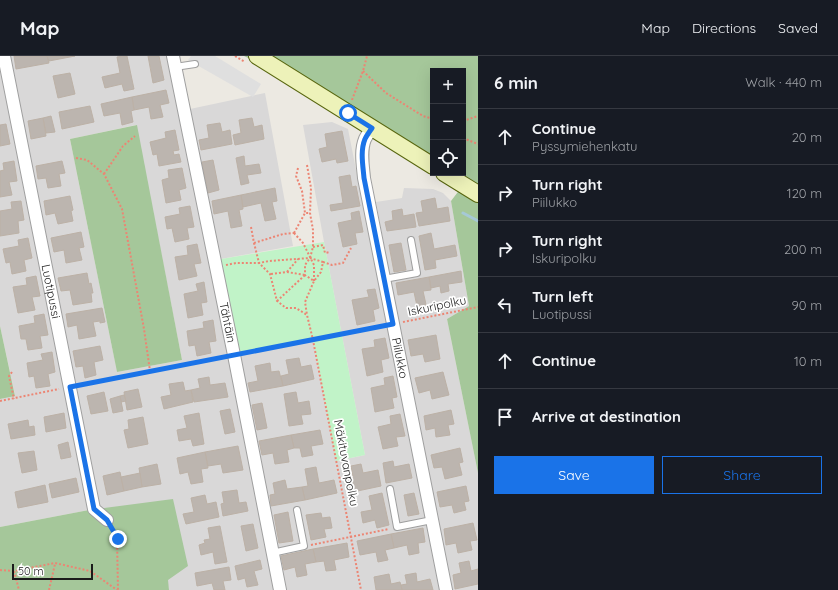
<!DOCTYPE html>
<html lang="en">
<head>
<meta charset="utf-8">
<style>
	:root { --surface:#171b24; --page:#242831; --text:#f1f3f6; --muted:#9ea1a6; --line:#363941; --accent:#1a73e8 }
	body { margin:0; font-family:Quicksand,sans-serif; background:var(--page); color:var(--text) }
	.controls { position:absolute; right:12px; top:12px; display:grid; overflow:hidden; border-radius:0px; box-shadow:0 4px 16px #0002 }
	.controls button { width:36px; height:36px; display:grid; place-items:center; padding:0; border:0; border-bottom:1px solid var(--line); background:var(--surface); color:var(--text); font:20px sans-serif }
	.scale { position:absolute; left:12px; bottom:10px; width:81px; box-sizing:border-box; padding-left:4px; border:2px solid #1b1b1b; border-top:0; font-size:11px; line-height:14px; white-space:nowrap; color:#1b1b1b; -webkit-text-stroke:3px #fff; paint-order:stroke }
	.stop { position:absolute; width:12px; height:12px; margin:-9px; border:3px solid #1a73e8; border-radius:50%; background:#fff }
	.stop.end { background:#1a73e8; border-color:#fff; box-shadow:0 1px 4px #0008 }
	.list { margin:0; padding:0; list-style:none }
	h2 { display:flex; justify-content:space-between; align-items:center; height:52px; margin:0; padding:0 16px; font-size:17px }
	h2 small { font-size:13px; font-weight:400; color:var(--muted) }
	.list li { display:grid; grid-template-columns:26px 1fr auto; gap:12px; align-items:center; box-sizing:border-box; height:56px; padding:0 16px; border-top:1px solid var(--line) }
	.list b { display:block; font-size:15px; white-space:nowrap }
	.list p { margin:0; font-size:13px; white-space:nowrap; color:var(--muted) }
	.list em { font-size:13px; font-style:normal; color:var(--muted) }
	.actions { display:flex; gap:8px; padding:12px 16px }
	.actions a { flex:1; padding:9px 0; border:1px solid var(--accent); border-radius:0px; text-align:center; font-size:14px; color:var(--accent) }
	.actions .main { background:var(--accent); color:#fff }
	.icon { flex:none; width:22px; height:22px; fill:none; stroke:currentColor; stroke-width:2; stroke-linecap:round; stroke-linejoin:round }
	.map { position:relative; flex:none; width:478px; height:534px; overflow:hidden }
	header { display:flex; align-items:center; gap:24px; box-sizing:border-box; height:56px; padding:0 20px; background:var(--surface); border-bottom:1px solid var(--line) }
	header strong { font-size:19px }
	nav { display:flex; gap:22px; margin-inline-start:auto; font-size:14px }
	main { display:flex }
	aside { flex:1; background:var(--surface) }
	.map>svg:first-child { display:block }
	.residential { fill:#d9d8d8; fill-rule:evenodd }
	.forest { fill:#a5c79a }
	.park { fill:#c1f3c8 }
	.parking { fill:#dfdfdf }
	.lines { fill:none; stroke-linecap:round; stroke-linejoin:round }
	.stream { stroke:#a6c9d6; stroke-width:3 }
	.building { fill:#bcb5af; stroke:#bcb1a6 }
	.lane-casing { stroke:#9f9f9f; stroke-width:8 }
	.street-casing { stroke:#9f9f9f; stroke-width:14 }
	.secondary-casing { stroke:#58660f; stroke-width:18 }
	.path { stroke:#ec8573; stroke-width:2; stroke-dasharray:2 2; stroke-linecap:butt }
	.lane { stroke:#fff; stroke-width:6 }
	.street { stroke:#fff; stroke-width:12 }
	.secondary { stroke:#edf2b9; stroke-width:16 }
	.route { stroke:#1a73e8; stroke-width:5 }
	.labels { text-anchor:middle; stroke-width:3.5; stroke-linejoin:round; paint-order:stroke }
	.street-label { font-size:12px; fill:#1b1b1b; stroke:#fff }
</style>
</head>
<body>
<header>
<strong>Map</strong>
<nav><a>Map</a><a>Directions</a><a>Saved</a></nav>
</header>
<main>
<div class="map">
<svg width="478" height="534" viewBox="0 0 478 534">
	<rect width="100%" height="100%" fill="#ece9e2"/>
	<path class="residential" d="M0,0H169L190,53L265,37L293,190L215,204L313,284L337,405L365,399L324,186L303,69L332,66L348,73L386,266L398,263L376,146L402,142L404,132L433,133L443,137L451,145L469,250L447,263L478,417V534H169L167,524L89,454L0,471V343L15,339L0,270ZM136,69L182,304L117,316L70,83Z"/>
	<g class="forest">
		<path d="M244,0H478V417L447,263L469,250L451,145L467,124L456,117H463V15H433V103L341,47Z"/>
		<path d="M137,69L182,304L117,316L70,83Z"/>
		<path d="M0,270L15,340L0,343Z"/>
		<path d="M173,443L188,510L168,524L169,534H0V471L89,454Z"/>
	</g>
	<path class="park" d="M324,186L365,399L336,405L313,284L237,298L215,204Z"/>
	<path class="parking" d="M191,0H215L261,28L253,41L188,4Z"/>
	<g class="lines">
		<path class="stream" d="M463,157L478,165"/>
	</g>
	<g class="building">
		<path d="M14,0H47L49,7L16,13Z"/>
		<path d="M47,0H75L49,5Z"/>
		<path d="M123,0H127L134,33L124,35L122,28L105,32L102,21L120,17L117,1Z"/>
		<path d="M148,0H159L164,24L153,27Z"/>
		<path d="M70,17L75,38L58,42L53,20Z"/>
		<path d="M166,34L169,47L160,49L163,61L151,63L149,51L134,54L132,41Z"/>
		<path d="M132,41L134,54L131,55L133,66L122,69L120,57L104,60L101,48Z"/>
		<path d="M90,50L94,66L62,73L59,56Z"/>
		<path d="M51,60L55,76L46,77L43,62Z"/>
		<path d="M43,62L46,80L31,83L28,65Z"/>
		<path d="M252,62L254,71L262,69L264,83L235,89L233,79L241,77L239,64Z"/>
		<path d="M220,67L222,76L230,74L232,88L201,94L199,84L209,82L207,69Z"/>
		<path d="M6,68L10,88L0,90V69Z"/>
		<path d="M175,74L179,94L173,95L174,99L179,98L181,106L159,110L157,98L153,99L150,86L166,82L165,76Z"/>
		<path d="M342,75L348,105L337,107L336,103L322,106L319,93L327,91L325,78Z"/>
		<path d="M244,100L245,110L259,108L261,117L247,119L249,127L241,129L236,102Z"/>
		<path d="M213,104L219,134L208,137L202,106Z"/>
		<path d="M14,105L17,125L9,126L12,139L0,141V115L4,114L3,107Z"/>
		<path d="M62,105L65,117L59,118L61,130L48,132L46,122L38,123L36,110Z"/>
		<path d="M182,112L186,132L179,134L181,144L166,147L162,124L169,122L168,114Z"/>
		<path d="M350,119L352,131L356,130L360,150L331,155L330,149L343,147L339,121Z"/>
		<path d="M275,132L277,145L272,146L276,163L265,165L261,147L243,151L241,139Z"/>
		<path d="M241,139L243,153L239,154L242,170L231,172L228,155L214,158L212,145Z"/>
		<path d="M70,140L73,154L71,155L73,165L58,168L55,157L46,159L44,145Z"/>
		<path d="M435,142L437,153L448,151L450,165L419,170L416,157L423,156L421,145Z"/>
		<path d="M21,145L24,164L18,165L19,177L0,180V155L12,153L11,146Z"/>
		<path d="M190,150L194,171L187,172L189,183L175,186L172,172L167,173L165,161L180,158L179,152Z"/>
		<path d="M402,153L403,160L414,158L416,171L387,175L385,166L393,164L392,155Z"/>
		<path d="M359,155L363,176L355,177L357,188L343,191L338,167L352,164L351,157Z"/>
		<path d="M81,176L84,191L79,192L82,204L66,207L64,194L54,196L51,182Z"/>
		<path d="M431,177L434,193L455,189L457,200L435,204L436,212L425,214L419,180Z"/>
		<path d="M28,182L32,202L24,204L26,215L12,218L10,206L6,207L3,193L19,190L18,184Z"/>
		<path d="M401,187L406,214L394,216L389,189Z"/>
		<path d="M197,188L201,207L194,208L197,220L179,224L175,201L188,199L187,190Z"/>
		<path d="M461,215L462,226L448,228L449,235L441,237L440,230L431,232L429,221Z"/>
		<path d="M87,217L89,228L91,227L93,237H91L92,246L73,249L70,234L61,235L58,222Z"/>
		<path d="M36,220L40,240L32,241L35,254L18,257L13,231L27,229L26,222Z"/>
		<path d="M429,221L431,234L423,235L427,253L418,255L414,236L398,239L396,227Z"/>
		<path d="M204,226L207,246L201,247L203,259L188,262L184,238L198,235L196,228Z"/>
		<path d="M375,233L379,252L373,254L375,265L357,269L352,244L369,241L367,234Z"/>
		<path d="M102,252L105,266L100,267V265L93,266L96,280L79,283L77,269L68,271L66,258Z"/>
		<path d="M44,258L48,279L40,280L42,292L28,294L26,283H21L19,270L35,267L34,260Z"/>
		<path d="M213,264L216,285L209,286L211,297L197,300L195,289L189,290L187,275L204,272L203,266Z"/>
		<path d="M436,279L440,303L425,306L423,298L411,300L408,284Z"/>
		<path d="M385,282L389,302L381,304L383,316L367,320L362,293L375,291L374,284Z"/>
		<path d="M100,290L103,304L94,306L96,319L85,322L83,310L76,311L73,295Z"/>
		<path d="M52,296L55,316L48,318L50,330L36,332L34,320L29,321L27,307L43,304L41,298Z"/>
		<path d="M299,302L301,311L311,309L314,323L283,330L281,320L289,318L286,304Z"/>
		<path d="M270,307L271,316L279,315L283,330L250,336L248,327L258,325L255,310Z"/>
		<path d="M443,316L449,339L432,343L430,334L419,337L415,322Z"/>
		<path d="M393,320L397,341L392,342L394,352L375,356L371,332L385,329L384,322Z"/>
		<path d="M209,321L210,329L225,327L228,341L194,346L191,334L200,332L198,323Z"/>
		<path d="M183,326L185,335L191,334L193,346L164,353L161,341L171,339L169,328Z"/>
		<path d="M138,333L142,351L127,354L124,336Z"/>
		<path d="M104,336L108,355L91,358L87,340Z"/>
		<path d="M296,336L298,347L309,345L311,358L301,359L303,368L289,370L284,338Z"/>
		<path d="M124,339L126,345L121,346L120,340Z"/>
		<path d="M120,340L123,355L113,357L110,343Z"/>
		<path d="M262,347L267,372L257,374L252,349Z"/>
		<path d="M230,353L235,376L225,378L220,355Z"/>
		<path d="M451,354L454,368L448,369L450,379L436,381L435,372L426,374L424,360Z"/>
		<path d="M64,357L66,372L46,376L44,361Z"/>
		<path d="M199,357L204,388L193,390L191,383L179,385L177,374L187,372L184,360Z"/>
		<path d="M400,358L405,380L396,381L398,390L383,393L378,371L391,368L390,360Z"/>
		<path d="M143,361L148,388L128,392L124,374L129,373L128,364Z"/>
		<path d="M28,364L29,371L34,370L35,379L11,383L8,368Z"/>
		<path d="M320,374L323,388L311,390L313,399L302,401L300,392H294L291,379Z"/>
		<path d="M291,379L294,392L287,394L289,406L275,408L273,397L262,399L259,385Z"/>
		<path d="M68,386L71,401L61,403L58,389Z"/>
		<path d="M238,390L243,414L223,417L221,408L208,410L205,396Z"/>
		<path d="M460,392L463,406L459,407L462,419L445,423L442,411L434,412L431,399Z"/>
		<path d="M34,395L37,414L22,417L18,397Z"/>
		<path d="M205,396L208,412L201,413L203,426L191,428L188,416L180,418L177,402Z"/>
		<path d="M393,405L394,411L409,408L412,422L386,427L383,407Z"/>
		<path d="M157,408L161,428L142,431L139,412Z"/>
		<path d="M361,408L363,417L378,414L381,430L348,437L345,422L353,420L351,410Z"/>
		<path d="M316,411L319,427L334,424L337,437L305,444L302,431L308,430L305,413Z"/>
		<path d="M120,416L124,435L107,439L103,420Z"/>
		<path d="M140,417L142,431L124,435L121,421Z"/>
		<path d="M76,422L79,436L52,442L49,428Z"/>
		<path d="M285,424L287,433L302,431L305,444L271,450L270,439L275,438L273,427Z"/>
		<path d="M45,429L48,446L18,452L15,436Z"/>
		<path d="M466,430L469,445L464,446L466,454L454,457L452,449L440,451L437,436Z"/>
		<path d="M237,434L239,447L246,446L248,455L223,460L221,448L224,447L222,436Z"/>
		<path d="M382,437L389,469L377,472L375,464L363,467L361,456L372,454L369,440Z"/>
		<path d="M414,437L419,458L408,460L404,439Z"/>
		<path d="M205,439L207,448L216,446L219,461L186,468L183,458L194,456L191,442Z"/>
		<path d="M288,456L293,485L279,487L274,459Z"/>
		<path d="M321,457L322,462L330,461L332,472L324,473L326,481L311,484L306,459Z"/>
		<path d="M473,467L477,484L470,485L472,494L458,497L456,487L446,489L444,473Z"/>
		<path d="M253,468L258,492L246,495L241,470Z"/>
		<path d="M220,470L227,506L215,508L213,496L201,499L199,489L205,487L204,484L210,483L208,472Z"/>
		<path d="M423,472L425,486L418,487L419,497L409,499L407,489L394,492L391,478Z"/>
		<path d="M391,478L394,492L385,494L388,504L378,506L376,496L360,499L357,485Z"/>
		<path d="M347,487L349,501L334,504L336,514L326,515L324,505L316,506L313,493Z"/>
		<path d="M313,493L316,506L305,508L307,519L297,521L295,511L284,514L281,500Z"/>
		<path d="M260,504L262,513L254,515L258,529L247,531L245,522L238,524L235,510Z"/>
		<path d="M469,505L471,515L478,513V528L455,533L453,519L461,517L459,507Z"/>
		<path d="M229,511L231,524L223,525L225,534H214L212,527L197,530L195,517Z"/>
		<path d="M416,517L417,526L430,523L433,534H402L401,529L407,528L405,519Z"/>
		<path d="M389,518L391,528L400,526L402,534H376L374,521Z"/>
	</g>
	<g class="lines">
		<g class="lane-casing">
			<g id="lane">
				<path d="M175,11L195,8"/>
				<path d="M384,223L417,217L411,184"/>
				<path d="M390,433L397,471L432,464"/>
				<path d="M272,497L304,490L297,454"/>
			</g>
		</g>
		<g class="street-casing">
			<g id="street">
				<path id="s1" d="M4,0L94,453L107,464"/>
				<path id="s2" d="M173,0L234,299L280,534"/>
				<path id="s3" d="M372,72C370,75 367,79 365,83C360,95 363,110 364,122L446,534"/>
			</g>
		</g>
		<g class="secondary-casing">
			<g id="secondary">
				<path d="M257,0L433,110"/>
				<path d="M444,117L478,138"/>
			</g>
		</g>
		<g class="path">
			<path d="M235,0L245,6"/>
			<path d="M363,15L386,37L423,60L433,63"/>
			<path d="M352,44L363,15L367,0"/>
			<path d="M463,65L478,60"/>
			<path d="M463,82L478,88"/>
			<path d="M76,102L87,104L104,118L122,153L144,273L150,315"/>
			<path d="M307,109L311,132L310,157L313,174V191L310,202L305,209V219L314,225"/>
			<path d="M298,112L296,120L302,135L305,157"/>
			<path d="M104,118L123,90L135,80"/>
			<path d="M251,171L254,187L259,207L269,205L310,202L323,206L321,216L314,225L305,246L307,259"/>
			<path d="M294,177L303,187L314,209V225"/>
			<path d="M294,177L305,157H310"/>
			<path d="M254,187L283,178L294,177"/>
			<path d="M313,191L323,189L325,197L330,196"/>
			<path d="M323,206L332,209L343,207L351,192"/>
			<path d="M226,209L236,207H259L270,218L277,245L286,252H296L307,259L313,284L361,534"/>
			<path d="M287,216L298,203"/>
			<path d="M271,218L287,216L305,219"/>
			<path d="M277,245L305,219"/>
			<path d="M403,266L478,251"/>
			<path d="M244,297L383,270"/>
			<path d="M12,316L9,320L14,343"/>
			<path d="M81,329L224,301"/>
			<path d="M0,345L59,333"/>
			<path d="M112,473L117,483L118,534"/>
			<path d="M311,489L389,473"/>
			<path d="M0,514L14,515L55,507L90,515L117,534"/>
			<path d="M14,515L19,534"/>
			<path d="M49,534L55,508"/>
		</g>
		<use href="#lane" class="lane"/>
		<use href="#street" class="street"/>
		<use href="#secondary" class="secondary"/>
	</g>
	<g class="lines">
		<path class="route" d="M118,483L107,464L94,453L70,331L393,268L364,122C363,110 360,95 365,83C367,79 370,75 372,72L348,57"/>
	</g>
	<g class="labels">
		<g class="street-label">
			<text dy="4" stroke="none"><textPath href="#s1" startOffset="240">Luotipussi</textPath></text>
			<text transform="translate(437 250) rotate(-12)" y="4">Iskuripolku</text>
			<text dy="4" stroke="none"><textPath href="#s2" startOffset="272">Tähtäin</textPath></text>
			<text dy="4" stroke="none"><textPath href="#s3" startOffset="236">Piilukko</textPath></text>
			<text transform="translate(346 407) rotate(79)" y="4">Mäkituvanpolku</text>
		</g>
	</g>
</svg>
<div class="controls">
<button>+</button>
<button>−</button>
<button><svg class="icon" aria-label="locate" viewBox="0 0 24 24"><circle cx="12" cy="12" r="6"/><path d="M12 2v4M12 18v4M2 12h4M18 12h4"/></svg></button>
</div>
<div class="scale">50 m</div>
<div class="stop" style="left:348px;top:57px"></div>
<div class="stop end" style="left:118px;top:483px"></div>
</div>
<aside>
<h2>6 min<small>Walk · 440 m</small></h2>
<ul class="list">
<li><svg class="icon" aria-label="ahead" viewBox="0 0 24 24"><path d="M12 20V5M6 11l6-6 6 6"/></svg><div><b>Continue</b><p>Pyssymiehenkatu</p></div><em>20 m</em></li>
<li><svg class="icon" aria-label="right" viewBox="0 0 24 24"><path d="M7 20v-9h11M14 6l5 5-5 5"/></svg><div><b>Turn right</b><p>Piilukko</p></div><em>120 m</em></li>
<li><svg class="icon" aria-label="right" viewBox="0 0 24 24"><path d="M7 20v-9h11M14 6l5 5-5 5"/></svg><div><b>Turn right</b><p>Iskuripolku</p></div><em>200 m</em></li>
<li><svg class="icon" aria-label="left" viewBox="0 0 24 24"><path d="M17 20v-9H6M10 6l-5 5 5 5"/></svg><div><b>Turn left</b><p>Luotipussi</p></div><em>90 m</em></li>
<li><svg class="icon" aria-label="ahead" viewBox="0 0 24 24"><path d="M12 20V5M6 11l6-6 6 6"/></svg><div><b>Continue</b></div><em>10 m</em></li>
<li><svg class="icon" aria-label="arrive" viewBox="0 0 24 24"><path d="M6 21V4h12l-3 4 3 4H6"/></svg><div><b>Arrive at destination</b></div></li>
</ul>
<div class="actions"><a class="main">Save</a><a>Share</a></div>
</aside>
</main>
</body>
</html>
